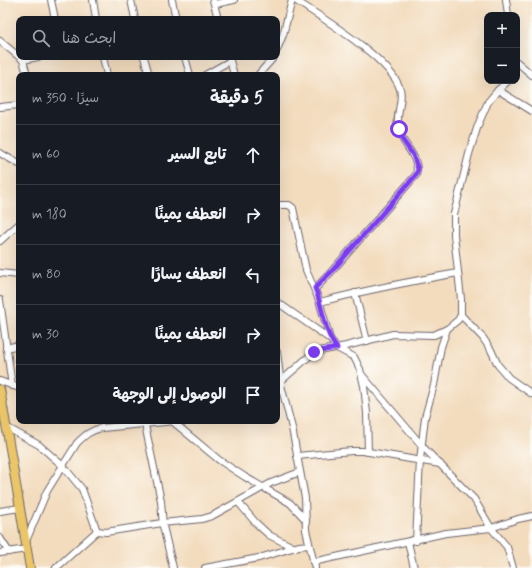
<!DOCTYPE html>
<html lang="ar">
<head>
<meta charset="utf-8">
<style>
	:root { --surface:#171b24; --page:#242831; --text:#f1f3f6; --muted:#9ea1a6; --line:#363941 }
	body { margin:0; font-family:Mynerve,"Playpen Sans Arabic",sans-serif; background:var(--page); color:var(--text); direction:rtl }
	.controls { position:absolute; right:12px; top:12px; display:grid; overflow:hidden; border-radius:8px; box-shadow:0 4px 16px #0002 }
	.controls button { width:36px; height:36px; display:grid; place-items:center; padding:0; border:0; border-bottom:1px solid var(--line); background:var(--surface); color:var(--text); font:20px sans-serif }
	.stop { position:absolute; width:12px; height:12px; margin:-9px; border:3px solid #7c3aed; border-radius:50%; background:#fff }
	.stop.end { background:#7c3aed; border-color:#fff; box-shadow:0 1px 4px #0008 }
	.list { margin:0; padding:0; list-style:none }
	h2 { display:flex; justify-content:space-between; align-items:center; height:52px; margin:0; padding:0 16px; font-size:17px }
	h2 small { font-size:13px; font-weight:400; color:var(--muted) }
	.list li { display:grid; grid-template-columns:26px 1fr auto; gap:12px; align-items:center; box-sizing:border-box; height:60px; padding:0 16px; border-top:1px solid var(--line) }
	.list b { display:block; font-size:15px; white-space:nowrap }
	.list em { font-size:13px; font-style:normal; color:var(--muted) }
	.icon { flex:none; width:22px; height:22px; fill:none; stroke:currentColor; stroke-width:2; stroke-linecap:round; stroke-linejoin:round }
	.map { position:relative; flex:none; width:532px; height:568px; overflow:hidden; direction:ltr }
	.search { position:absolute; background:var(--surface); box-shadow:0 4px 16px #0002; left:16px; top:16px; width:264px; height:44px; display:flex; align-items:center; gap:10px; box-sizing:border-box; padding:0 14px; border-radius:8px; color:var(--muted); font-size:15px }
	.panel { position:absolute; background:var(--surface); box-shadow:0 4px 16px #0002; left:16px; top:72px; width:264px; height:352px; border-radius:8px; direction:rtl }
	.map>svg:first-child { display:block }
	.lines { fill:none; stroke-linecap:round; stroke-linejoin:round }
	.minor-casing { stroke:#6b6369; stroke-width:8 }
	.highway-casing { stroke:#6b6369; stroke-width:10 }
	.minor { stroke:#fff; stroke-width:6 }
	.highway { stroke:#ebc669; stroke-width:8 }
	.route { stroke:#7c3aed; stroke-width:5 }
</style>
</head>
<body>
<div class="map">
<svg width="532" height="568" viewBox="0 0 532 568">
	<rect width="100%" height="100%" fill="#fdfcf7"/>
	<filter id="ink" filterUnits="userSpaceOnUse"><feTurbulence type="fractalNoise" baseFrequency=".025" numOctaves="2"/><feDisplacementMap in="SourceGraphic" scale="8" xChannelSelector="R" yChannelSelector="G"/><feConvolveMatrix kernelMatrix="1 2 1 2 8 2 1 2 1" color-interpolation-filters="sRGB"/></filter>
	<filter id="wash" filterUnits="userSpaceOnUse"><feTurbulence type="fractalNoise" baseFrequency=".012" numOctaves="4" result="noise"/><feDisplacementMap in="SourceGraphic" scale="16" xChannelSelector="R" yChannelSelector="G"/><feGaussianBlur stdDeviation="0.9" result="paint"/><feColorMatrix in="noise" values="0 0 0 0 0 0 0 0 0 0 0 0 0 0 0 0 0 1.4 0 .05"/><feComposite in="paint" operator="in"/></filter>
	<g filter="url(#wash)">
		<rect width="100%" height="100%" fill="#f3dcbe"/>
	</g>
	<g filter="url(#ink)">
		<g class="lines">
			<g class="minor-casing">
				<g id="minor">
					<path d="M51,0L55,19"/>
					<path d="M93,0L96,19"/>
					<path d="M131,0L135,19"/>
					<path d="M172,0L176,19"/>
					<path d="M213,0L218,19"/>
					<path d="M295,0C322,18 391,59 400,89C404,101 394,116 399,132C404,146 421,159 416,175L332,271L315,289"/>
					<path d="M506,0L508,15"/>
					<path d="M215,4L234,0"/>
					<path d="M0,41L23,60L27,75"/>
					<path d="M277,50L283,35L292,0"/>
					<path d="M103,57L107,75"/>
					<path d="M144,57L149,75"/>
					<path d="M185,57L190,75"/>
					<path d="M229,57L234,75"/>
					<path d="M23,60L38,57"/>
					<path d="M517,62L532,75"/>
					<path d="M205,75L230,61"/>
					<path d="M258,75L274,57"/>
					<path d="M498,90L532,111"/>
					<path d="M0,107L19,105"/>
					<path d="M0,153L19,164"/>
					<path d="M277,205H289L293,208L306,270L319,300L330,339L337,348L354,357L360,369L364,386L367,413L368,452"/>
					<path d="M0,241L19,224"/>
					<path d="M0,273L19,275"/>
					<path d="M355,293L367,341"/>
					<path d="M0,300L12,386"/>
					<path d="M277,302L330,339"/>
					<path d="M320,302C366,290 412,281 458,273"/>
					<path d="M461,315L483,338L491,350L498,365L509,378L532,394"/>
					<path d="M6,348L19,345"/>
					<path d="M277,352L281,385L292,428L305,498L306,530L315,568"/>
					<path d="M362,375L423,447L474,499L491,528L518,519L532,516"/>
					<path d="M0,381L19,388"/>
					<path d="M277,392L281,381L314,352L346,346L393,334L434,335L447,329L458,320L461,315V299L454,235V214L469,154L478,125L488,102L498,90L508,81"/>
					<path d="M146,421L145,425L161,501L163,526L173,568"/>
					<path d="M172,421L219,460L245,477L290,503L306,520"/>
					<path d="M6,427L39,445L63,466L82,489L97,531"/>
					<path d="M297,456L352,451H363L440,464"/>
					<path d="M238,502L256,523L269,535L295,548"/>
					<path d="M0,511L20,508"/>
					<path d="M0,538L9,552"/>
					<path d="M26,541L47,491L77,443C85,435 91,430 102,428L175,421"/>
					<path d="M416,541L420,460L425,417L434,385L441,347L447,329"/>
					<path d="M408,542L414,568"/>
					<path d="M0,553L27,549"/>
					<path d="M313,562L446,533L491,528L507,547L513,568"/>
					<path d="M56,568L97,531L106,532L162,523L202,519L212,516L271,483L300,472"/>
					<path d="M205,568L259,558L299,546L309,545"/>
				</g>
			</g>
			<g class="highway-casing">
				<path id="highway" d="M0,389L30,568"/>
			</g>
			<use href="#minor" class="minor"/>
			<use href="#highway" class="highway"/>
		</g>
	</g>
	<g class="lines" filter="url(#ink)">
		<path class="route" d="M314,352L337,348C324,333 323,307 315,288L332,271L416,175L418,169L413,155L402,139L399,129"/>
	</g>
</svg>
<div class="controls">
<button>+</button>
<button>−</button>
</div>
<div class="stop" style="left:399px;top:129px"></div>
<div class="stop end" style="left:314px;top:352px"></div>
<div class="search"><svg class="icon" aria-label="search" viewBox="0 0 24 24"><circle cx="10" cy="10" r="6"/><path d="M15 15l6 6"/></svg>ابحث هنا</div>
<section class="panel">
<h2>5 دقيقة<small>سيرًا · 350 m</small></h2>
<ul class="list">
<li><svg class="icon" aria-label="ahead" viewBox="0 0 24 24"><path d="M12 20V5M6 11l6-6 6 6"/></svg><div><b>تابع السير</b></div><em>60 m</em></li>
<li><svg class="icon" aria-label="right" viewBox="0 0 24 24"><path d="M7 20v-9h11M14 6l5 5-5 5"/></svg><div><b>انعطف يمينًا</b></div><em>180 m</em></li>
<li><svg class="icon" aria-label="left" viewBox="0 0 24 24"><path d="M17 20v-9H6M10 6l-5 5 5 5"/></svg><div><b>انعطف يسارًا</b></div><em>80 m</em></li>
<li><svg class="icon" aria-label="right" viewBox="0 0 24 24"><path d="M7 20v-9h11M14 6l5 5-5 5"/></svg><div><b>انعطف يمينًا</b></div><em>30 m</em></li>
<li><svg class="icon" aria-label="arrive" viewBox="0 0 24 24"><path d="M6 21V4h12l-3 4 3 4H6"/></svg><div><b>الوصول إلى الوجهة</b></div></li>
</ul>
</section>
</div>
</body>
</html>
